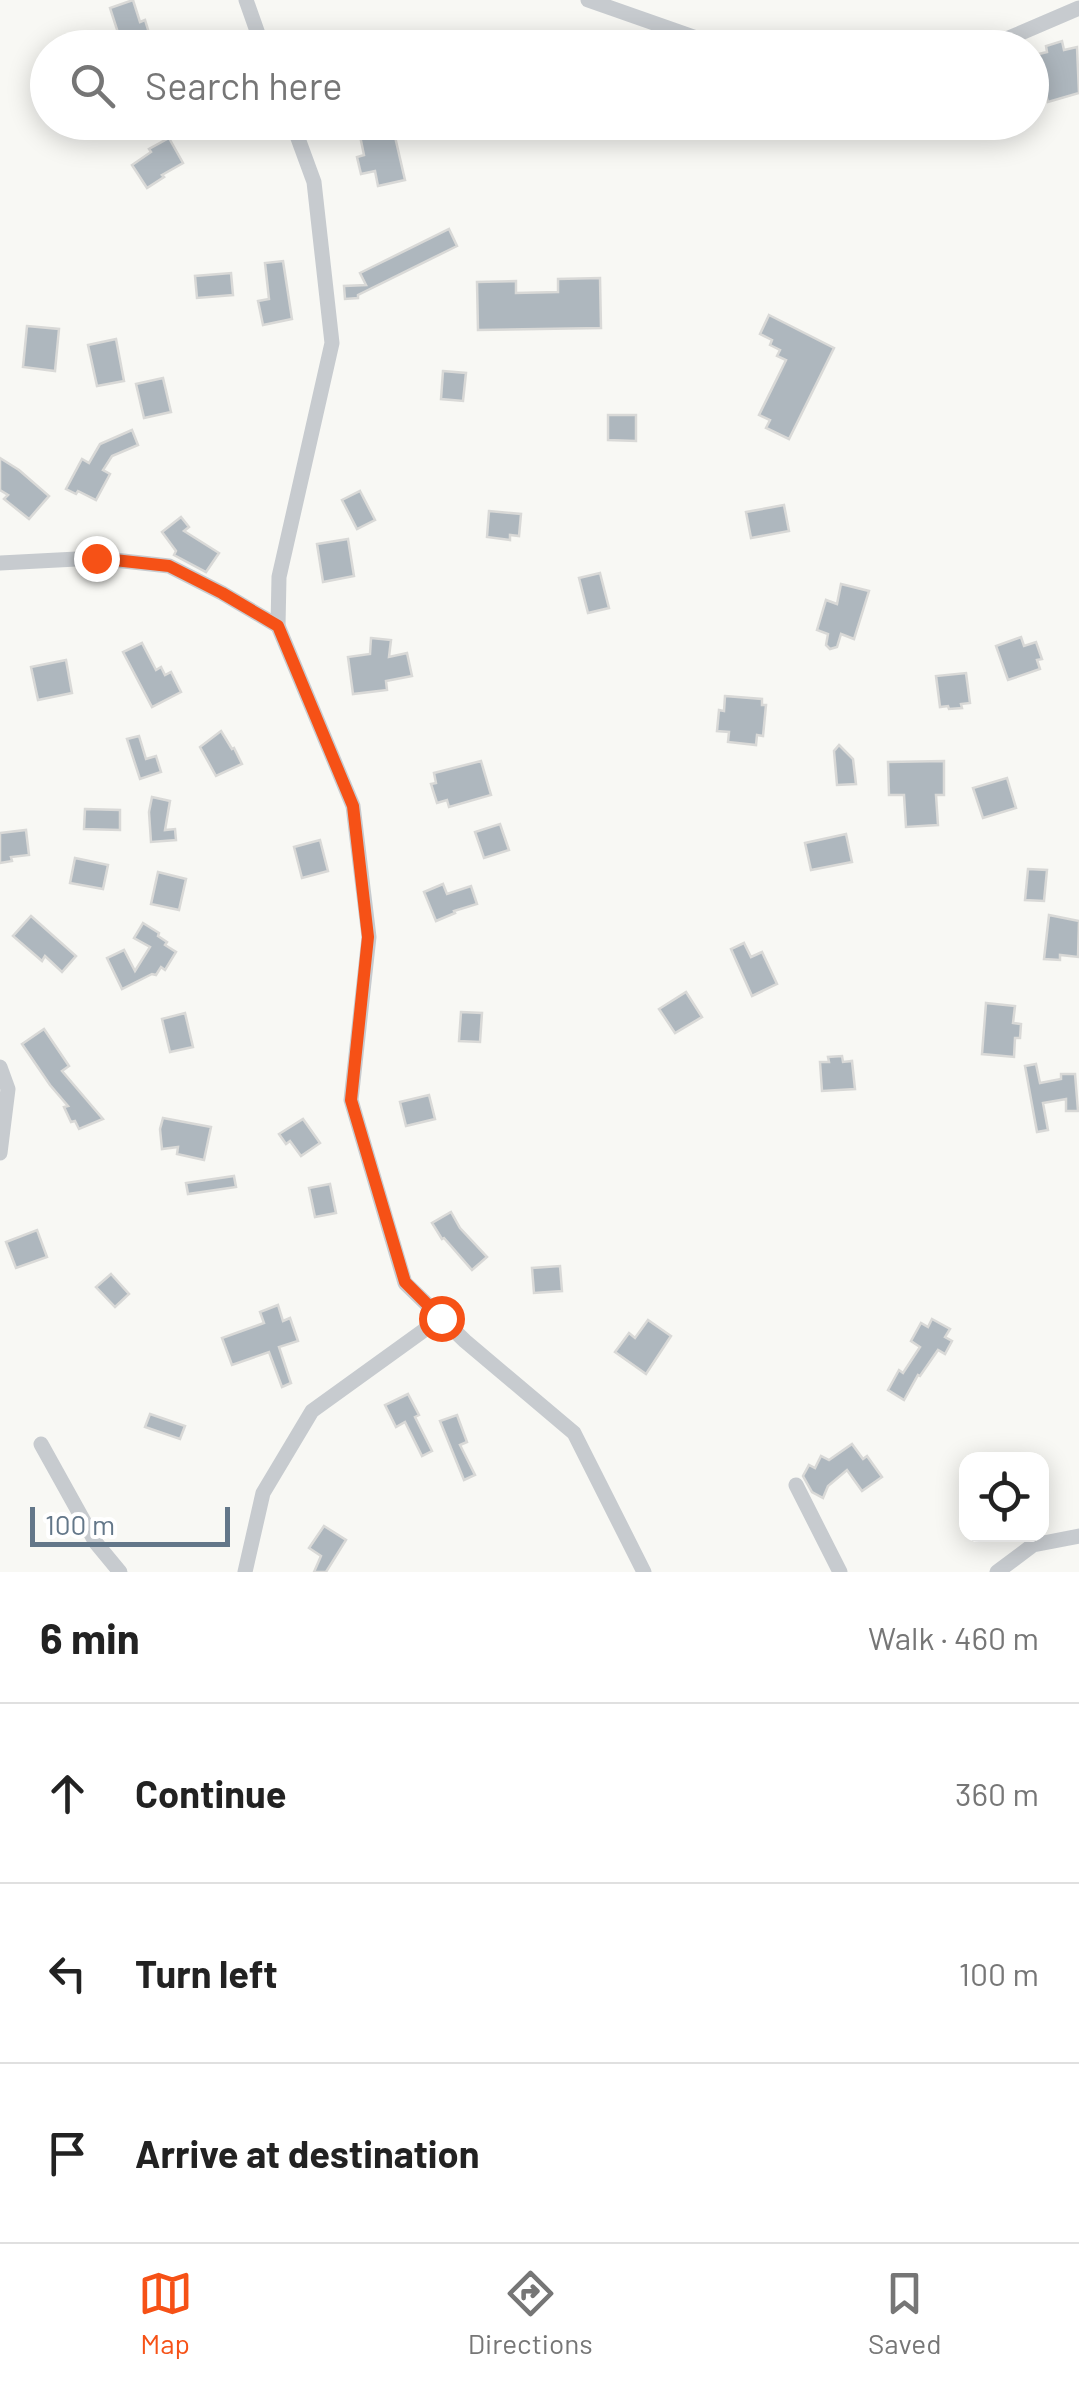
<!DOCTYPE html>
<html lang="en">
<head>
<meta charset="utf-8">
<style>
	:root { --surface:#fff; --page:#f2f2f2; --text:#222; --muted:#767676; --line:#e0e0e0; --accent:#f65116 }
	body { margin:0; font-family:Barlow,sans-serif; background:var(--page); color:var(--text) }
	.controls { position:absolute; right:30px; bottom:30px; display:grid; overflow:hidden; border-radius:20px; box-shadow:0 5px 25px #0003 }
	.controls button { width:90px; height:90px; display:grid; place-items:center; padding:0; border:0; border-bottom:2px solid var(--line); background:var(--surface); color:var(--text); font:50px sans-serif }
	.scale { position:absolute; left:30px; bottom:25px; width:200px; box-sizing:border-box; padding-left:10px; border:5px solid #637789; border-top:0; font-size:28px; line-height:35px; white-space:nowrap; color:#637789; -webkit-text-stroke:8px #fff; paint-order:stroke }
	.stop { position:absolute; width:30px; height:30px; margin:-22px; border:8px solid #f65116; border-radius:50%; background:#fff }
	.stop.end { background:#f65116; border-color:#fff; box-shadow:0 2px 10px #0008 }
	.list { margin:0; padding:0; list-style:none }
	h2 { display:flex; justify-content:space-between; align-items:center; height:130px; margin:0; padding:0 40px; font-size:42px }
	h2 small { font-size:32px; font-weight:400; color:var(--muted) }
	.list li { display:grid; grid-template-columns:65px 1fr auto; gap:30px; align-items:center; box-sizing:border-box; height:180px; padding:0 40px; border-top:2px solid var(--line) }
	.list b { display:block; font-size:38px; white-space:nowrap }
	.list em { font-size:32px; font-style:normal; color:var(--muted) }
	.icon { flex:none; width:55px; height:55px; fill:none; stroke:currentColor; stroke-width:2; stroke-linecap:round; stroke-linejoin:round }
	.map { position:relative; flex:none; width:1079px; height:1572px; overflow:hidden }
	.search { position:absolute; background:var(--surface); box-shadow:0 5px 25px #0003; left:30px; right:30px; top:30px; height:110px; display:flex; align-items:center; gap:25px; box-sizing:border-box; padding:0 35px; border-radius:55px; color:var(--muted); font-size:38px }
	.sheet { height:670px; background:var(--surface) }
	nav { display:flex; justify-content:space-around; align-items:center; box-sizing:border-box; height:140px; border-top:2px solid var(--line); background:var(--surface); font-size:28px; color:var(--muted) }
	nav a { display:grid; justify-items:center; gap:5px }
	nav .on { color:var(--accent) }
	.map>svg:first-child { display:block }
	.building { fill:#aeb7be; stroke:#d9d9d7; stroke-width:2.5 }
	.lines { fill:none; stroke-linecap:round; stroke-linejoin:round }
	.street { stroke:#c7cbcf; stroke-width:15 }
	.route { stroke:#f65116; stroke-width:12 }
</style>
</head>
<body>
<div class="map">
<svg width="1079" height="1572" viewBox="0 0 1079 1572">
	<rect width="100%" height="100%" fill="#f8f8f4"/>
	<g class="building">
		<path d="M133,0L140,22L145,20L149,33L121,42L110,8Z"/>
		<path d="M1062,41L1064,50L1077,47L1079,93L1048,102L1035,55L1047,52L1046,46Z"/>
		<path d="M393,128L405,180L378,186L375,171L361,174L357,157L364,155L360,136Z"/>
		<path d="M169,138L183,163L162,175L164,177L147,188L132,165L151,152L149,149Z"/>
		<path d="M449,229L457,246L358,295V298L345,299L344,286L366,285L360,273Z"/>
		<path d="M283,261L292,319L263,325L258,301L269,299L265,263Z"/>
		<path d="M231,273L233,295L197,298L195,276Z"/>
		<path d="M600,278L601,328L478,330L477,282L516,281V293L558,292V279Z"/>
		<path d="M769,315L834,348L789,439L766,428L770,420L759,415L786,360L777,356L780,350L770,345L772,340L760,334Z"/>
		<path d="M27,326L59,329L55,371L23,367Z"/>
		<path d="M116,339L124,381L97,386L88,345Z"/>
		<path d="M443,371L466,373L463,401L441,399Z"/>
		<path d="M163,378L171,412L144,418L136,384Z"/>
		<path d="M608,415H636V441L608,440Z"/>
		<path d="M132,430L138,445L112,456L103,470L110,474L96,500L78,491L76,494L66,489L82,459L89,463L100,444Z"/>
		<path d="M0,458L19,470L49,496L29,519L4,499L8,495L0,490Z"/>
		<path d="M360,491L375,520L357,529L342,500Z"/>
		<path d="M784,505L789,531L751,538L746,512Z"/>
		<path d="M489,511L521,514L519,536L510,535V540L487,537Z"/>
		<path d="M181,517L189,527L184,531L219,553L206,572L174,555L176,551L162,532Z"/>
		<path d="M348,539L354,576L323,582L317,544Z"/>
		<path d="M600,573L609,608L588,613L579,578Z"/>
		<path d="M841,584L869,591L854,639L841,634L837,647L830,649L826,645L828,634L817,630L826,600L837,604Z"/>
		<path d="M1021,637L1024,646L1036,642L1042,659L1037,660L1040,669L1008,680L996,646Z"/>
		<path d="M371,638L391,640L389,657L407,653L412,676L386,681L387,690L353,694L348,657L370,654Z"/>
		<path d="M142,643L156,670L161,667L165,675L171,672L181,692L152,707L123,652Z"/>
		<path d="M66,660L72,693L38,700L31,667Z"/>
		<path d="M966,673L970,703L961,704L962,708L949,709L948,706L940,707L936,676Z"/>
		<path d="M725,696L762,699V705H766L763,736L757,735L756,745L728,742L729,732L717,731L719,710L724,711Z"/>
		<path d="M221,731L232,749L234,748L242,764L216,776L200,747Z"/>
		<path d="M139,736L146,759L156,756L161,772L140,779L127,739Z"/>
		<path d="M839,745L853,759L856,784L837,785L834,751Z"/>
		<path d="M481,761L491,795L449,807L447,800L437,803L431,784L436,783L434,773Z"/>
		<path d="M944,761V795H936L938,825L906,827L904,795H889L888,762Z"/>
		<path d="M1007,778L1016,808L983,818L973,788Z"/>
		<path d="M152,797L170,801L165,830L175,829L176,840L151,842L149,812Z"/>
		<path d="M85,809L120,810V830L84,829Z"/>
		<path d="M500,824L509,850L484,858L475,832Z"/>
		<path d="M26,830L29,855L11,857L12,861L0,863V833Z"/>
		<path d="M846,834L852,862L811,870L805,843Z"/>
		<path d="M320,840L328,871L302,878L294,847Z"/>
		<path d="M75,858L108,865L103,889L70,883Z"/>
		<path d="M1028,869L1047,870L1044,901L1025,900Z"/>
		<path d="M158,872L186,879L179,910L151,904Z"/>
		<path d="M443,884L447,894L471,886L477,904L454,911L455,913L436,921L424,892Z"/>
		<path d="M1049,915L1079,921L1078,957L1060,955V960L1044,959Z"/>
		<path d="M31,916L76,956L62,972L45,956L42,961L13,936Z"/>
		<path d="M143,923L159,933L158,936L167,942L165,945L176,952L165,970L161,967L156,975L152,974L122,989L107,958L124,950L135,971L150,947L134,938Z"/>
		<path d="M744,943L751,957L762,952L777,984L752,996L731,949Z"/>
		<path d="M686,992L702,1017L675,1033L659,1009Z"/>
		<path d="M986,1003L1015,1006L1013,1023L1021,1024L1020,1038H1015L1014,1057L982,1054Z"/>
		<path d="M461,1012L482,1013L480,1042L459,1041Z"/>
		<path d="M185,1013L193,1047L170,1052L162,1019Z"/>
		<path d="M44,1029L69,1066L62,1071L103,1119L79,1129L75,1121L71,1122L64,1107L68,1106L50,1085L22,1044Z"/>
		<path d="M842,1056L843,1062L852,1061L855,1089L822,1091L820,1062H829L828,1057Z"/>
		<path d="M1036,1064L1040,1083L1061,1079V1074H1075L1078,1111H1066V1099L1043,1103L1048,1130L1037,1132L1025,1066Z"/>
		<path d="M429,1095L435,1119L406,1126L400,1102Z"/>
		<path d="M163,1118L211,1127L204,1160L177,1154L178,1147L162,1149L160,1129Z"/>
		<path d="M303,1119L320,1143L301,1156L290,1141L286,1144L279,1134Z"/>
		<path d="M234,1176L236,1187L188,1194L186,1183Z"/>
		<path d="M330,1184L336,1213L315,1217L309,1188Z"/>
		<path d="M451,1212L460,1228L487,1257L472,1270L444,1238L442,1239L432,1223Z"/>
		<path d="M37,1230L47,1257L16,1268L6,1242Z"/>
		<path d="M560,1266L562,1291L534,1293L532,1268Z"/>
		<path d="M111,1274L129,1294L115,1307L96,1287Z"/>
		<path d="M278,1305L283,1321L290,1318L298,1341L279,1347L291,1383L282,1387L269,1352L232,1365L222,1338L264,1323L260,1312Z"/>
		<path d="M932,1319L950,1329L945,1337L952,1341L945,1354L938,1350L920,1376L918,1375L904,1400L888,1390L899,1370L903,1373L920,1347L911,1341L921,1323L928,1327Z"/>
		<path d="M648,1320L671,1336L646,1374L615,1352L629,1333L635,1338Z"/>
		<path d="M408,1394L419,1415L415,1417L432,1451L422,1456L405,1422L396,1427L385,1405Z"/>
		<path d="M150,1414L185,1426L180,1439L145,1427Z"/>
		<path d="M457,1415L467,1442L460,1445L475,1475L464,1480L440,1421Z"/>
		<path d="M852,1444L863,1459L867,1456L882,1477L862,1491L847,1470L828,1486L823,1498L812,1492L803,1476L809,1465L815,1468L821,1456L829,1460Z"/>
		<path d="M324,1526L346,1540L326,1572H314L321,1556L309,1548Z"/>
	</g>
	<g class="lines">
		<g class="street">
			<path d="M246,0L263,48"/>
			<path d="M588,0L725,48"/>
			<path d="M976,48L1009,38L1079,8"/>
			<path d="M292,122L314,182L332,343L279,577L278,626L353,806L369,937L351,1100L405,1283L465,1341L574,1433L644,1572"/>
			<path d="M0,563L96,558L169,566L222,593L278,626"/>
			<path d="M0,1067L8,1089L0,1153"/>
			<path d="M41,1444L96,1543L120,1572"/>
			<path d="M796,1485L840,1572"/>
			<path d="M245,1572L263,1493L312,1411L441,1318"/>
			<path d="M997,1572L1033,1545L1079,1536"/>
		</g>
	</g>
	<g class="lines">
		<path class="route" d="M96,558L169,566L222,593L278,626L353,806L368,937L351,1100L405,1282L441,1318"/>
	</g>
</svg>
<div class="controls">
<button><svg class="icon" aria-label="locate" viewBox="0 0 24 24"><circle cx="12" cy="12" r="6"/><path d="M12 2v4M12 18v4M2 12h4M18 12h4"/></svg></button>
</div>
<div class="scale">100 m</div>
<div class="stop" style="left:441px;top:1318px"></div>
<div class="stop end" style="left:96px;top:558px"></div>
<div class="search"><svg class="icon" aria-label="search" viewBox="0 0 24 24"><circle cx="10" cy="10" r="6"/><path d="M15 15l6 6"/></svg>Search here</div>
</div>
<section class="sheet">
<h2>6 min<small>Walk · 460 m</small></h2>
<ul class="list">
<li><svg class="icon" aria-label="ahead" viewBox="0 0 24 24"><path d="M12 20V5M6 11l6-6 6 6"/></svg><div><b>Continue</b></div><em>360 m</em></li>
<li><svg class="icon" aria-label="left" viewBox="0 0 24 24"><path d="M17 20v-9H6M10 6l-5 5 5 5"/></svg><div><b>Turn left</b></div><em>100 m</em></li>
<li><svg class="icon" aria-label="arrive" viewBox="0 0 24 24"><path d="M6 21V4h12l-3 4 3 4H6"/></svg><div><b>Arrive at destination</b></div></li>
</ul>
</section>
<nav>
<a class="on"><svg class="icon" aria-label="map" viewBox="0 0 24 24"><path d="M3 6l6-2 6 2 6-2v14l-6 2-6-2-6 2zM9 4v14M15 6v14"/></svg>Map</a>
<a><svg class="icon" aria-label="directions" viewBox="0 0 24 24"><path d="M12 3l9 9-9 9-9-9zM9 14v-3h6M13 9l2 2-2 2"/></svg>Directions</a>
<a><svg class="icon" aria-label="saved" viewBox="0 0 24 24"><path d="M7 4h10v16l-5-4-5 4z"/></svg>Saved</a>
</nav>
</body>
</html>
